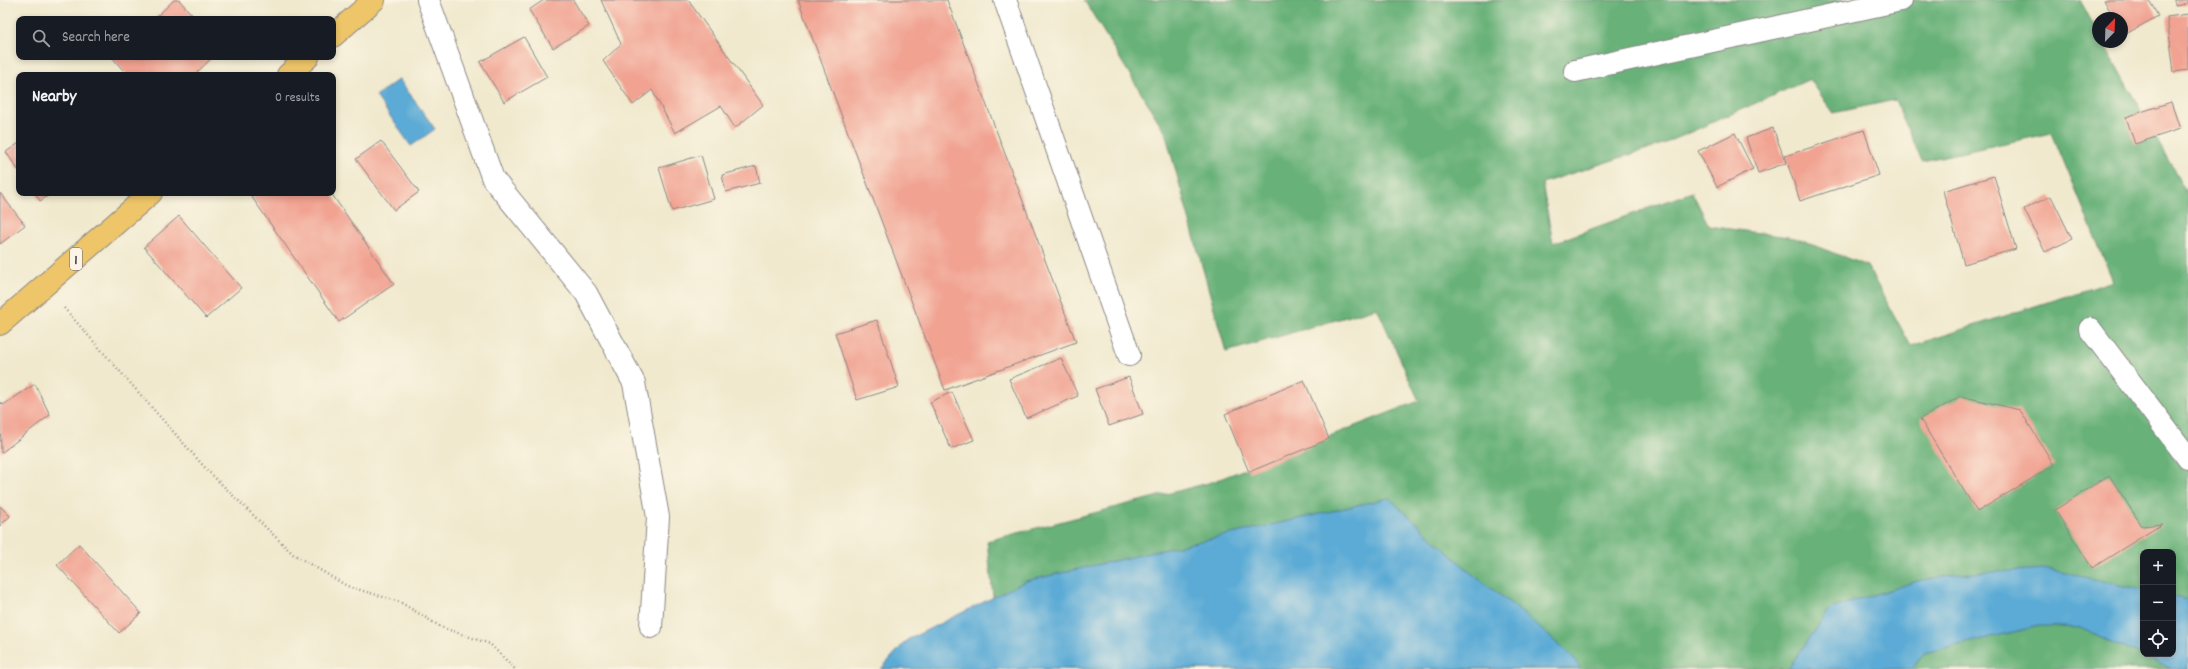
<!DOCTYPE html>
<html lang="en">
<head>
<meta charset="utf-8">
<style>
	:root { --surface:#171b24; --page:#20242c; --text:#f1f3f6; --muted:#9ea1a6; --line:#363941 }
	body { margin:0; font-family:Dekko,sans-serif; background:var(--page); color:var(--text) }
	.controls { position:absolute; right:12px; bottom:12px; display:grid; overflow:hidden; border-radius:8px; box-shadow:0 2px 6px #0003 }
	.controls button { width:36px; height:36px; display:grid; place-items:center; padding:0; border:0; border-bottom:1px solid var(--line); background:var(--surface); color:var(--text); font:20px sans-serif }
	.compass { position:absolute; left:2092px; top:12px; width:36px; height:36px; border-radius:50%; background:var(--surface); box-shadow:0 2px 6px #0003; rotate:23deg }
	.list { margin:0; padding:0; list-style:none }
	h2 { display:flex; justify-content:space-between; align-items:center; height:52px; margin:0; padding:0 16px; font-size:17px }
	h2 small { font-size:13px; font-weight:400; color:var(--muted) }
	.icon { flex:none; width:22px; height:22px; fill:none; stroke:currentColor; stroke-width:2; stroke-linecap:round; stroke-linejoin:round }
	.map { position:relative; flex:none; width:2188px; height:669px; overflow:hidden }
	.search { position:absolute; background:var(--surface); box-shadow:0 2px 6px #0003; left:16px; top:16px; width:320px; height:44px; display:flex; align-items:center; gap:10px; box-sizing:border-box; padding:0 14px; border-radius:8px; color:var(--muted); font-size:15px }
	.panel { position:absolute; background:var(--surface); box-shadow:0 2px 6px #0003; left:16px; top:72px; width:320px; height:124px; border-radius:8px }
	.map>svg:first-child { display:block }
	.forest { fill:#68b178; stroke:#456a5a; fill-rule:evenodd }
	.water { fill:#5cabd6; stroke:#3f6688 }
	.building { fill:#f1a291 }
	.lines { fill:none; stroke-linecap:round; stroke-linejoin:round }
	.minor-casing { stroke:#898684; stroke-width:24 }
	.highway-casing { stroke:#898684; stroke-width:24 }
	.path { stroke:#898684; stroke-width:2.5; stroke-dasharray:1 3; stroke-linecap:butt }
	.minor { stroke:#fff; stroke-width:22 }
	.highway { stroke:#eec569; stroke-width:22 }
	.labels { text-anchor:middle; stroke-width:3; stroke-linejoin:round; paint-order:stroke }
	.shield { fill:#fcf5e5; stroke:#63616e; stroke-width:1 }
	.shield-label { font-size:13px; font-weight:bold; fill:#22223b }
</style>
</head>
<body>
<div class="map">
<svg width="2188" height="669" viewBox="0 0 2188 669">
	<rect width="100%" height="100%" fill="#fcf5e5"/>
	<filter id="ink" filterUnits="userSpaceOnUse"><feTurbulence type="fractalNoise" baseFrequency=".025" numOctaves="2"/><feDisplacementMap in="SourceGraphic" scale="8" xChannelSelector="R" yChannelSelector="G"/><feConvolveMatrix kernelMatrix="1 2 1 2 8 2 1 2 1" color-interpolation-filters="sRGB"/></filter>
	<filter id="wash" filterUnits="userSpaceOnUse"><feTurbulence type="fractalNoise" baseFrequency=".012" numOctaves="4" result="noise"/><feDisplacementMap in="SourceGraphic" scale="16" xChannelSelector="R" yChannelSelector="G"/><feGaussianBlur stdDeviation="0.9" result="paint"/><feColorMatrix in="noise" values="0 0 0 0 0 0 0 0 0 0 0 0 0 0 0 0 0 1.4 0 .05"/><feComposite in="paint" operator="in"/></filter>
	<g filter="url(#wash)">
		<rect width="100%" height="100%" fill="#f0e9ce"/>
		<path class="forest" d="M1084,0H2080L2098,33V42H2103L2188,196V669H1001L987,541L1212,482L1419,401L1377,308L1226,352L1165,132ZM1810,79L1833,113L1895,100L1922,161L2052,133L2113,281L1911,346L1867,266L1795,238L1709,226L1692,192L1553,243L1542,183L1666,143ZM2143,552H2173V654H2143Z"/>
		<g class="water">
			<path d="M399,79L435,129L411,146L376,96Z"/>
			<path d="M1389,498L1471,573L1513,605L1574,658L1580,669H881L907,640L1026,581Z"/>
			<path d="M2047,569L2143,590V654H2173V597L2188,600V669H2172L2080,628L2039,626L1924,653L1912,669H1788L1830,609L1917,581L1957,574Z"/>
		</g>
		<g id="blocks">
			<g class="building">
				<path d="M174,0H179L196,19H154Z"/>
				<path d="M544,0H573L589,26L553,48L529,10Z"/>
				<path d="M601,0H688L763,105L735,128L721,106L675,133L652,90L633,105L603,61L621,44Z"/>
				<path d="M798,0H947L1076,342L945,390Z"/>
				<path d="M2104,0H2149L2158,16L2124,35L2122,18H2114Z"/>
				<path d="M2175,0H2188V4L2175,6Z"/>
				<path d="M2188,14V70L2174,72L2167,17Z"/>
				<path d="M524,37L547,77L504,102L480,62Z"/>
				<path d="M112,57H213L194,75H127Z"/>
				<path d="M2171,102L2180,129L2135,144L2126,117Z"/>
				<path d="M1773,128L1786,163L1758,173L1746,138Z"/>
				<path d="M1864,130L1879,175L1800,201L1785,156Z"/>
				<path d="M1735,133L1753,169L1717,187L1698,151Z"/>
				<path d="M381,141L419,192L394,210L356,159Z"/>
				<path d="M19,143V171L6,152Z"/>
				<path d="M701,155L714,199L672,211L659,168Z"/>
				<path d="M756,166L760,183L726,192L722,175Z"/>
				<path d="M1994,176L2016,249L1964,264L1943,191Z"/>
				<path d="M0,193L25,225L0,244Z"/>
				<path d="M35,193H52L40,201Z"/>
				<path d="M249,193H331L394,284L339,322Z"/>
				<path d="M2051,196L2072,239L2045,252L2024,209Z"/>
				<path d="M179,216L241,288L206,318L144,247Z"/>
				<path d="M877,320L899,387L857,400L835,333Z"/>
				<path d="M1061,358L1078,396L1026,418L1009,379Z"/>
				<path d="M1129,377L1143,414L1109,426L1095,389Z"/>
				<path d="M1304,380L1329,439L1249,472L1225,414Z"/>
				<path d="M35,384L50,415L1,453L0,402L3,405Z"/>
				<path d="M952,392L974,440L951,449L930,402Z"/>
				<path d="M1961,396L2020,410L2054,465L1977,512L1920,419Z"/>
				<path d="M2109,475L2142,526L2162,524L2092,568L2055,510Z"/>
				<path d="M0,506L10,516L0,526Z"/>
				<path d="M79,544L141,613L119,633L57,565Z"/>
			</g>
		</g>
	</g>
	<g filter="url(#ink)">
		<use href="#blocks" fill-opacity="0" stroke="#898684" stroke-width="1"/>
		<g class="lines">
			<g class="minor-casing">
				<g id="minor">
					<path d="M428,0L493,179L586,293L634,383L658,517L651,627"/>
					<path d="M1005,0L1129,355"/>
					<path d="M1575,71L1901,0"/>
					<path d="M2090,329L2188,458"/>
				</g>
			</g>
			<g class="highway-casing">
				<g id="highway">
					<path d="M333,36L374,0"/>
					<path d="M288,75L308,57"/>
					<path d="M0,324L151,193"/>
				</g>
			</g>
			<path class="path" d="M64,308L207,470L293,554L347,586L400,602L441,627L490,644L515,669"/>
			<use href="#minor" class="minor"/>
			<use href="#highway" class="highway"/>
		</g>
	</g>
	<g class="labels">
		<rect class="shield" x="70" y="248" width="12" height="22" rx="3"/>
		<g class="shield-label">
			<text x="76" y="264">1</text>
		</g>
	</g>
</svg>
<div class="controls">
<button>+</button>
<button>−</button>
<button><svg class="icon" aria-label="locate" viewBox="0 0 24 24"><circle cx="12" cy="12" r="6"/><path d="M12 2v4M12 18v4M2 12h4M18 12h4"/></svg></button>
</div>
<svg class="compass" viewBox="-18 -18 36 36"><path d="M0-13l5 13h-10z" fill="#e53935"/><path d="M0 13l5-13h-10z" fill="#9ea1a6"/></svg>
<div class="search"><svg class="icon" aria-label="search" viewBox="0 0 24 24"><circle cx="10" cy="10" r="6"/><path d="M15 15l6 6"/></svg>Search here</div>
<section class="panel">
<h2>Nearby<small>0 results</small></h2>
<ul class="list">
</ul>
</section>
</div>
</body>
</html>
